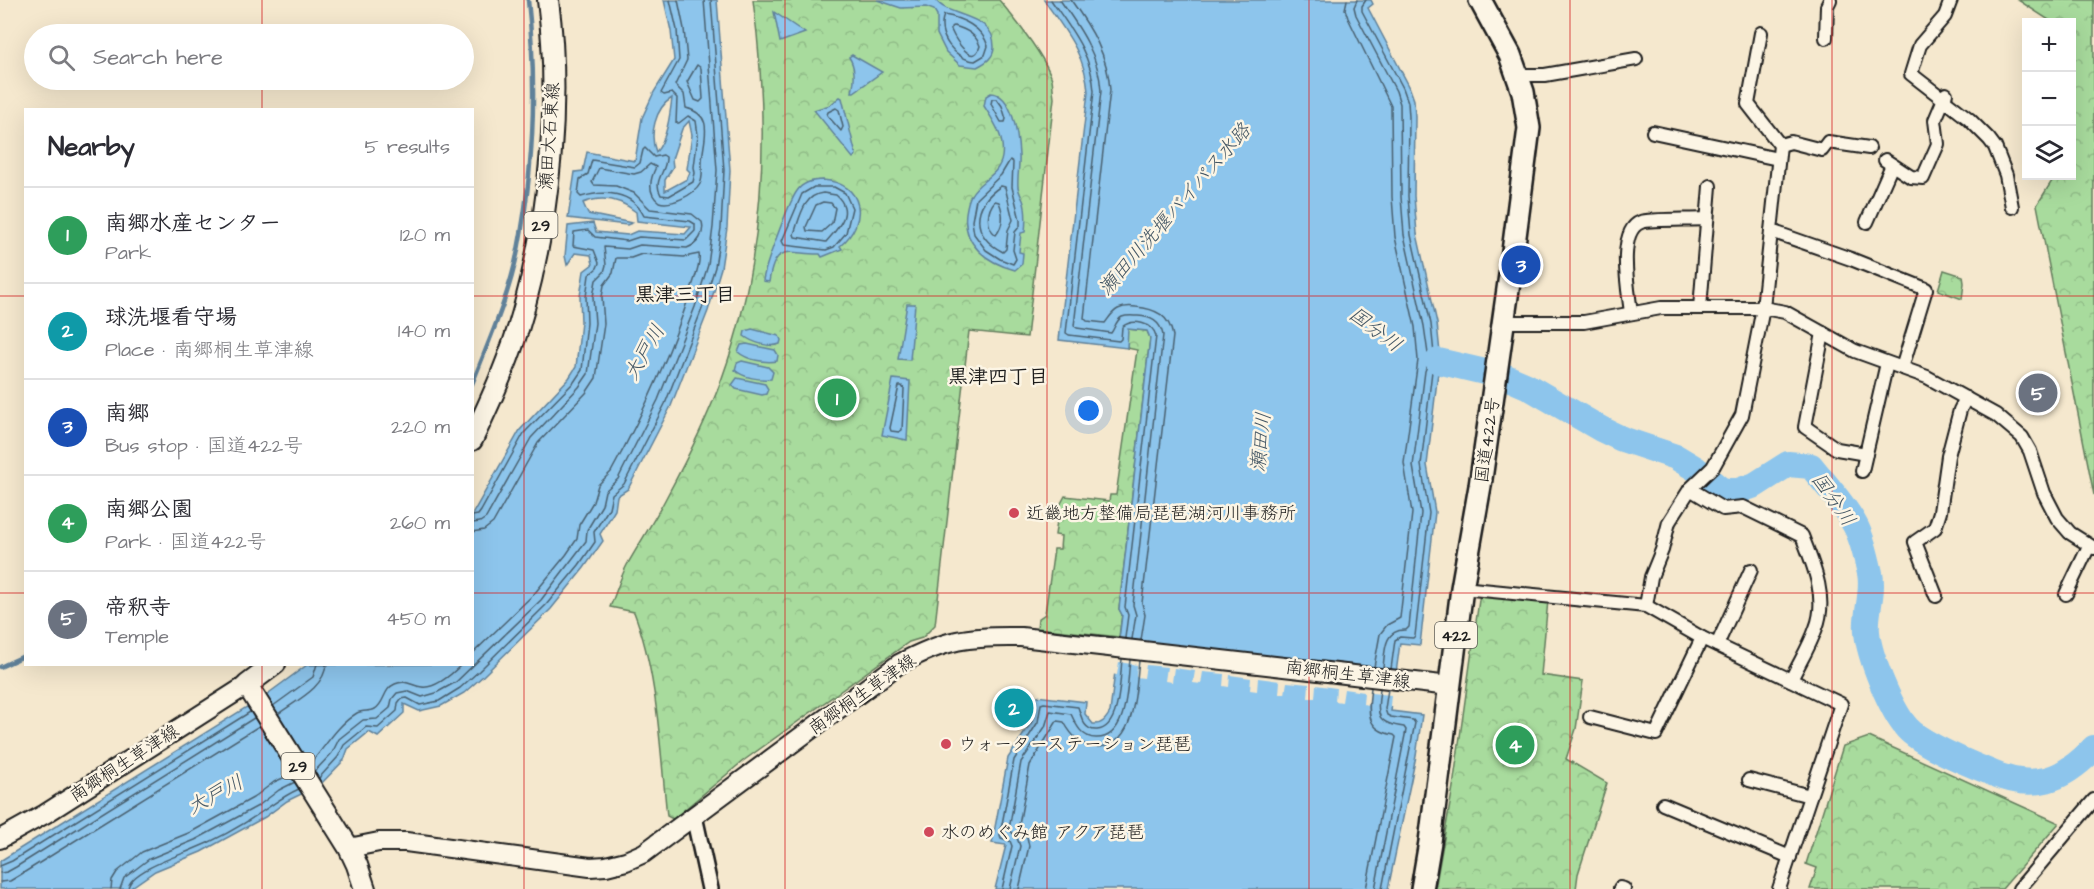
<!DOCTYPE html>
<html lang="en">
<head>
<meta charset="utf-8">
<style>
	:root { --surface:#fff; --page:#f7f7f7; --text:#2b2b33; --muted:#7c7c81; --line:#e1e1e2; --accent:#d1495b }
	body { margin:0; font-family:"Architects Daughter","Klee One",sans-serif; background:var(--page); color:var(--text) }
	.controls { position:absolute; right:18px; top:18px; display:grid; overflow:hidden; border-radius:0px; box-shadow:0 6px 24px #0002 }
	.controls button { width:54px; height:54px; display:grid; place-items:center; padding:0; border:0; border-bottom:2px solid var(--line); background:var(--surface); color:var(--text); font:30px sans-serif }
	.you { position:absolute; left:1089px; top:411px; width:21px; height:21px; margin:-15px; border:4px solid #fff; border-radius:50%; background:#1a73e8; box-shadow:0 0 0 9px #1a73e833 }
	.badge { display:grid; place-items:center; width:39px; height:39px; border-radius:50%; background:var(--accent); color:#fff; font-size:20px; font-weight:700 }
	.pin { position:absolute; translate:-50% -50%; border:3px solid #fff; box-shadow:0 2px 6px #0006 }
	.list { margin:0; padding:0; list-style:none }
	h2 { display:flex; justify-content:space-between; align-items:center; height:78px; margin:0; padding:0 24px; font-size:26px }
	h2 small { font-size:20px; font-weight:400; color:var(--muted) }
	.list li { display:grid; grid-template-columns:39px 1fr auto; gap:18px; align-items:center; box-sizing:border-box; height:96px; padding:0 24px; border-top:2px solid var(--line) }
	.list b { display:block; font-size:22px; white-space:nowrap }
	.list p { margin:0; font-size:20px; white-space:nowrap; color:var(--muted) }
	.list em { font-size:20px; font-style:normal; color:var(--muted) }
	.icon { flex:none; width:33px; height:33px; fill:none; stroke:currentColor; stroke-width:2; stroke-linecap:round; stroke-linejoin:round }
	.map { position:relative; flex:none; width:2094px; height:889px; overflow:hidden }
	.search { position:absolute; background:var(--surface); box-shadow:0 6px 24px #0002; left:24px; top:24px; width:450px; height:66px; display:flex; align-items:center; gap:15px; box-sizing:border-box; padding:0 21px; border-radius:33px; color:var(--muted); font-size:22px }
	.panel { position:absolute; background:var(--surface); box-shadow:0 6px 24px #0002; left:24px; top:108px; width:450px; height:558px; border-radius:0px }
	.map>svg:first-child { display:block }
	.forest { fill:url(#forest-crowns); stroke:#627c5c; stroke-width:1.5 }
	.water { fill:#8dc5ec; stroke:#608199; stroke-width:1.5; fill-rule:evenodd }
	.pier { fill:#f5e8ce }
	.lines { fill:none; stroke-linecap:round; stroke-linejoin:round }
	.shore { stroke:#49606f; stroke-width:1.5 }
	.stream { stroke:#608199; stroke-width:4.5 }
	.river { stroke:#8dc5ec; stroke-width:26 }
	.minor-casing { stroke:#1c1c1c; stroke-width:16 }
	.tertiary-casing { stroke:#1c1c1c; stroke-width:20 }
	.secondary-casing { stroke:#1c1c1c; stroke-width:22 }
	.primary-casing { stroke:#1c1c1c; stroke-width:24 }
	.trunk-casing { stroke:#1c1c1c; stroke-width:26 }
	.minor { stroke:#fcf5e5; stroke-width:12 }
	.tertiary { stroke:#fcf5e5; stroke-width:15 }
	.secondary { stroke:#fcf5e5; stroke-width:18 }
	.primary { stroke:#fcf5e5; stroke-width:20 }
	.trunk { stroke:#fcf5e5; stroke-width:21 }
	.grid { fill:none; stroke:#d62828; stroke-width:1.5; stroke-opacity:0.55 }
	.poi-dot { fill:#d1495b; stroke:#fcf5e5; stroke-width:2 }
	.labels { text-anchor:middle; stroke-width:5; stroke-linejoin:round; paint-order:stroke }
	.shield { fill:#fcf5e5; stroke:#5f5d58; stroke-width:1.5 }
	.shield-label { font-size:16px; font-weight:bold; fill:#1c1c1c }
	.street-label { font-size:18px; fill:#1c1c1c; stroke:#fcf5e5 }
	.poi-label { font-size:18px; fill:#1c1c1c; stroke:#fcf5e5; text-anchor:start }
	.water-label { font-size:20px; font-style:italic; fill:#445765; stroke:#fcf5e5 }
	.neighbourhood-label { font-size:20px; font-weight:bold; fill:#1c1c1c; stroke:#fcf5e5 }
</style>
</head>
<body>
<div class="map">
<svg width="2094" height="889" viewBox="0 0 2094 889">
	<defs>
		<pattern id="forest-crowns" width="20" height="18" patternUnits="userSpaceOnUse" patternTransform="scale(1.5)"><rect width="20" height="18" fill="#a8db9d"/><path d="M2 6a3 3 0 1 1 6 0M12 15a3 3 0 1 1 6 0" fill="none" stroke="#90bb87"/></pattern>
	</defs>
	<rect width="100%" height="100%" fill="#f5e8ce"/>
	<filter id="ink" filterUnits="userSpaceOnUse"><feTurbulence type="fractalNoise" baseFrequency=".0167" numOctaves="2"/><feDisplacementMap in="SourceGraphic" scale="12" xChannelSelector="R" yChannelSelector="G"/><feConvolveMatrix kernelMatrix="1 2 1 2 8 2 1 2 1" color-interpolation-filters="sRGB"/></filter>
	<g filter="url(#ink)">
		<g class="forest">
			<path d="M753,0H999C1014,18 1045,57 1052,79C1053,85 1053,92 1054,98L1027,337L969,331L935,625L922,638L909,642L743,761L673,819L667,816C660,750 658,674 634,612L610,607C616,593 620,578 627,565C640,542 654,521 666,498C686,461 708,417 722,378C766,256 770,127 753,0Z"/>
			<path d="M2018,0H2094V495L2037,205L2055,176H2072V41L2076,38L2072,35V22H2052Z"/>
			<path d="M1944,270L1963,276L1964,283L1962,299L1938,290Z"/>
			<path d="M1127,329L1147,331L1150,338L1119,609L1122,614L1119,637L1037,628L1038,619L1045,614L1054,549H1060L1061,536L1055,535L1059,507L1065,496L1109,501L1110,495H1116L1137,350L1127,348Z"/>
			<path d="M1480,593L1548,600L1541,675L1583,681L1576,729L1566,759L1607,783L1578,874L1576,889H1435L1453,787Z"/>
			<path d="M1869,737L2059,823L2002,889H1810L1817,868L1806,864L1843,746Z"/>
		</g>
		<g class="water">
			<path d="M664,0H717L730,170L727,228L721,268L708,311L671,406L628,489L617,496L615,510L600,534L603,541L584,568L551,609L483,676L464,693L441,706L419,711L404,704V713L378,737L369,732L348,749L344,760L320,785L287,801L265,817L201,852L155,871L129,889H0V861L266,695L307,665L472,664L473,513L520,430L569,378L576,367L581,322L580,296L584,271L593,264L591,255L575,253L567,265L565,256L568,226L593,223L596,232L628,235L637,231L685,234L691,227L637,221L636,212C620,199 603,195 583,203L588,214L632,223L627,225L568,218L575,172L583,171L587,152L635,161L642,118L654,92L674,60L671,31ZM672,98C670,115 667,139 656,152C649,135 655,108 672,98ZM689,121L692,135L687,169L690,172L687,179L665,191V180L673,167L672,159L682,129Z"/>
			<path d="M877,0H936C947,18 995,13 994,47C994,58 985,63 977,67L960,65L946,52L937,34V15L934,10L926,7L901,8Z"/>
			<path d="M1044,0H1371L1373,4L1368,8L1409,86L1414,100L1415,117L1414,196L1417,234L1437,323L1440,353L1471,361V376L1438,372L1427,465L1435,512L1420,645L1400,643L1391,711L1422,715L1416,756L1388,889H995L1006,845L992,843L1008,758L1033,720L1036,696L1086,702L1085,714L1093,724C1102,725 1106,719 1110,712L1122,615L1119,609L1150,338L1147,331L1128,329L1127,348L1059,340L1088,92C1086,55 1064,29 1044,0Z"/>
			<path d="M774,12L805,33L780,42Z"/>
			<path d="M852,55L882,72L854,92H852C855,80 856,68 849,57Z"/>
			<path d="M991,93C1013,94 1018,136 1019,155C1020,165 1017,176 1018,187C1019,192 1021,196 1023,200C1027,210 1026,222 1025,232L1021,233L1019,252L1023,253L1022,264L1015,270C988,263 962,245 966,213C967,207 968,200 971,195C979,180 999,176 1002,157C1005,137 994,122 984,106L986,96Z"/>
			<path d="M840,97L842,98L856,155L853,158L814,110L830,105Z"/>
			<path d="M823,180C864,183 869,222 840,246L842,249L822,257L820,254C791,255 775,240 769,282L763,281C764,268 789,202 797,191C803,182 814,180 823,180Z"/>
			<path d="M907,304H915L910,360L898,359Z"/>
			<path d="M752,329L779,336L781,340L780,344C770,348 753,343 744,336L745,331Z"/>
			<path d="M747,344L775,350L778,355L777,361C765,363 747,360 738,352L741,345Z"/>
			<path d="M742,361L768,367L773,372L771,379C760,380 743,378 735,370L737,363Z"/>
			<path d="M737,378L765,384L768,389L766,394L762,395L736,389L732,385Z"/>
			<path d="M893,379L910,381L907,440L882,435Z"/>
		</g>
		<path class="pier" d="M1116,637L1399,671L1395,707L1390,706L1391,695L1371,693L1369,705L1363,704L1364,692L1344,689L1342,702L1335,701L1336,688L1316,685L1315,698H1308L1309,684L1287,682L1285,694H1279L1280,681L1258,678L1257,691L1250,690L1251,678L1230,675L1229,687L1223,686L1224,674L1203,672L1201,684L1193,683L1195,671L1174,668L1172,682L1165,681L1167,667L1146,665L1144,678L1136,677L1137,665L1119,662L1117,675L1111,674Z"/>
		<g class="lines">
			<g class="shore">
				<path d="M1051,0C1071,29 1092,55 1094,91L1066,333L1069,335L1119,341L1121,339L1122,327C1133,318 1153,323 1156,336L1125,607L1128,615L1125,638"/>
				<path d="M1060,0C1080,28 1099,55 1101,91L1074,326L1077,328L1111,333C1115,328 1116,320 1122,317C1127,315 1133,316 1138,316C1151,317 1160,321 1163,335L1133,605L1136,615L1132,639"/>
				<path d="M1071,0C1091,28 1108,55 1110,90L1084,318L1087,321L1105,323C1109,318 1112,312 1118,309C1124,306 1130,306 1136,307C1156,309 1169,315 1173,336L1142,603L1145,615L1141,640"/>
				<path d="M1347,0L1345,9L1348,18L1391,106L1392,197L1395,237L1415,327L1418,360L1404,463L1412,513L1400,618L1387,625L1380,634L1374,667"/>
				<path d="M1357,0L1354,7L1356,15L1396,91L1400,104L1401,197L1404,235L1424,326L1429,361L1425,371L1413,466L1421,513L1409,627L1406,630C1384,629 1385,650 1383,668"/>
				<path d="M1366,0L1362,6V11L1403,88L1408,102L1409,117L1408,196L1411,235L1431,324L1434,354L1442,362L1432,371L1421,465L1429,513L1415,636L1413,638L1400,637L1395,640L1391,669"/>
				<path d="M944,15C962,18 982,27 988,46L985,55L975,61C955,60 936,35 944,15Z"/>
				<path d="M954,26C966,29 976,34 980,46C973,69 955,39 951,30V27Z"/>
				<path d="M697,65L701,68L703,99L700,102L695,100L687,82Z"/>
				<path d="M992,99H997L1002,106L1006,119L1005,122H1001L991,104Z"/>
				<path d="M836,108L839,110L843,127L841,131L827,115L828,112Z"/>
				<path d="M1010,160L1013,162L1012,187L1020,220V226L1015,232L1013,250L1016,259L1013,264L1000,259L986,250L974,234L972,221L976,199L1001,175Z"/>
				<path d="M1001,186L1005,187L1013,220L1008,230L1006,249L1003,252C970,235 972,205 1001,186Z"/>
				<path d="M814,187H834L845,193L852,208L846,233L834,247L826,250L784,245L782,241L802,194Z"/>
				<path d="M823,193L836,195C855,212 838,228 826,242L795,237L794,234C800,218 803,195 823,193Z"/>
				<path d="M995,201L999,202C1004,214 1003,226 996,235C985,227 987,210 995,201Z"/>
				<path d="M823,202L831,203L835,208L832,223L822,232L807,231L806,227L816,205Z"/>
				<path d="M899,386H902L904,389L902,430L899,432L891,431L890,428Z"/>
				<path d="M472,516L478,515L481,511L524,433L574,382L582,370L587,323L586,297L589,275L597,268L599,263L594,250L573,246L574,232L588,230L595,237L627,241L639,237L686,240L695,231V224L690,221L644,216C632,191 604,190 581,197L578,194L580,179L588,174L592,160L635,167L640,163L643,150L645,148L654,157L663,155L666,157C667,172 652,180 661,195L669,196L693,182L695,173L694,167L698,135L696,121L688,116L679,123H676L677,98L672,93L664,95L661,93L679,60L677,30L670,0"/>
				<path d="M472,523L480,522L486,518L531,438L579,387L588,374L595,323L593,297L596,280L604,272L606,265L604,247L628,249L640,245L687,248C698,244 705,234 702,222L692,214L650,209L634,193L616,186L594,185L592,182L599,168L634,174L641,172L650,164L656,167C650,179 647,193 659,202C671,206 694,195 700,184C703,178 702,173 702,166C701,143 718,116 686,108L684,94L675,85L687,60L684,29L678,0"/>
				<path d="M472,532L484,530L493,523L538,443L586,393L596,378L604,324L602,297L604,285L613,273L616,258H631L642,254L684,257L699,254C701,265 694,279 691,290C671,353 643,414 611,472L598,485L593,502L579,525L577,539L566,555L534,594L472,654"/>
				<path d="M273,706L313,677L317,664"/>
				<path d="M278,714C295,701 325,688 326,664"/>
				<path d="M310,764C326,746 336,726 357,713C363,710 370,712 375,709C385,703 383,689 395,684C406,679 412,686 422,687C436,689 453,673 462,664"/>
				<path d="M314,772L332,753L339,739L363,720L377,719L390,708L392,699L397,693L407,691L422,697L436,693L456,682L541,600L586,541L587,530L602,505L605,491L618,479L658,400L695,307L708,265L713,227L717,170L704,0"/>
				<path d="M319,778L338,757L344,745L366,727L378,728L397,711L398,703L401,699L407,698L420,705L439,701L460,688L479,671L546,605L579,565L595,542L594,532L609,508L612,494L624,484L665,404L702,309L715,267L721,228L724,170L711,0"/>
				<path d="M0,866L12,861L250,712"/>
				<path d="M0,873L7,872L16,867L254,718"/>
				<path d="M0,882L10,881L20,875L259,726"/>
				<path d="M111,889L112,880L117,872L142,852L191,832L253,798L274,782L290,775"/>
				<path d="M120,889L124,878L149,859L195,840L258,806L279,790L295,782"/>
				<path d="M128,889C129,872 174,857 189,851C214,841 241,826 263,811C275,803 285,795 299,789"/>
				<path d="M1002,889L1012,846L1010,841L1001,838L1000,835L1014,760L1038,722L1041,704L1044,703L1078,707C1081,715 1083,731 1097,730C1121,729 1120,677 1122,659"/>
				<path d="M1010,889L1020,846L1017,838L1009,829L1021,762L1045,727L1050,711L1071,714C1076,725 1082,738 1096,738C1129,739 1127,682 1130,660"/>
				<path d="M1019,889L1029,846L1027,837L1019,825L1030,765L1057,721L1064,722C1071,735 1080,746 1095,747C1137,749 1135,689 1139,661"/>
				<path d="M1366,889L1396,737L1394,735C1365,730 1368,711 1371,688"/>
				<path d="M1375,889L1406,730L1404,727C1375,723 1377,715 1380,689"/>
				<path d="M1382,889L1415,723L1413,720L1391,717L1387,715L1385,709L1388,689"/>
			</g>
			<g class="stream">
				<path d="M472,384C489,341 509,296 518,250C534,168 537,83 528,0"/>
				<path d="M0,667L26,655"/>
			</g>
			<path class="river" d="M1438,361L1506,377L1527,386L1601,429L1622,439L1676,457L1696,469L1720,489L1727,491H1738L1755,485L1788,464L1811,466C1826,485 1844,504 1855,525C1863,539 1866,557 1870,573C1874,593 1865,613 1867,632C1869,656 1891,710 1907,728C1922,745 1970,764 1992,773C2034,791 2063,781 2094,748"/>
			<g class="minor-casing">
				<g id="minor">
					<path d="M1951,0L1945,16L1920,45L1911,74L1969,119L1989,139L1995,147L2006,175L2012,207"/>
					<path d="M1826,38L1827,6L1830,0"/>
					<path d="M1517,75H1545L1636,59"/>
					<path d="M1653,132L1778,159"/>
					<path d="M1780,145L1791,142L1822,150L1828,142L1869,148"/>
					<path d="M1885,160L1911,177L1923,178L1938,144L1935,120L1946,94"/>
					<path d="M1867,222L1892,165"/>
					<path d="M1771,231L1851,259L1926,289L1902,368"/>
					<path d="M1700,308L1710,186"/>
					<path d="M1631,313C1629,293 1616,231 1641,222C1649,219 1693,220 1705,219"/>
					<path d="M1504,322H1584L1661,308H1763L1785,312L1855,351L1927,377L1996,415L2022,437L2030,451L2044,493L2057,518L2070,533L2094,548"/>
					<path d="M1823,333L1805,427L1837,449L1866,454"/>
					<path d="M1862,471L1887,363"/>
					<path d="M1690,489L1723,509L1743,507L1802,536C1813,564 1828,598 1816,628C1810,646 1799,663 1791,680"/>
					<path d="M1462,588L1646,606L1702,638L1841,704L1779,889"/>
					<path d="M2066,594L2089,546"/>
					<path d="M1936,596L1915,542L1935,528L1940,512L1948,456L1960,410L1966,398"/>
					<path d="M1646,606L1651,577L1662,550L1669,522L1690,489L1713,467L1742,415L1763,308L1780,145L1748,104L1761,33"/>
					<path d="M1717,645L1751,570"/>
					<path d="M1590,717L1656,734L1702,638"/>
					<path d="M1749,780L1810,796"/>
					<path d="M1663,804L1790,857"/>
					<path d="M1620,888L1624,889"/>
					<path d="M2019,889L2094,800"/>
				</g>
			</g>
			<g class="tertiary-casing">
				<path id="tertiary" d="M694,816L710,889"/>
			</g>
			<g class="secondary-casing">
				<g id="secondary">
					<path d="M0,839L45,814L247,685"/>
					<path d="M349,848L379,842H406L590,867L606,866L626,861L644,853L899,664C946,639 968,636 1021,637L1450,686"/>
				</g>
			</g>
			<g class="primary-casing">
				<g id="primary">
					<path d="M472,440C492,398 511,356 523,312C550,213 561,102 548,0"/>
					<path d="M275,664L247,685L349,848L357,865L365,889"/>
				</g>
			</g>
			<g class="trunk-casing">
				<path id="trunk" d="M1422,889L1430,842L1462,588L1480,486L1510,275L1529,128L1523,92L1510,55L1480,0"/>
			</g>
			<use href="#minor" class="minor"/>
			<use href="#tertiary" class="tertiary"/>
			<use href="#secondary" class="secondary"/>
			<use href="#primary" class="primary"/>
			<use href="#trunk" class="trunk"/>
		</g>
	</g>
	<path class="grid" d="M262,0V34M524,0V889M785,0V889M1047,0V889M1309,0V889M1570,0V889M1832,0V889M262,80V110M0,296H26M472,296H2094M0,593H26M472,593H2094M262,664V889"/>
	<g class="poi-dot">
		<circle cx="1014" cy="513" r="6"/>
		<circle cx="946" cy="744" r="6"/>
		<circle cx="929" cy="832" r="6"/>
	</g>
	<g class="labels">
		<g class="shield">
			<rect x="524.5" y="212" width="33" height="26" rx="4.5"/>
			<rect x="1435" y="622" width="42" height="26" rx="4.5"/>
			<rect x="281.5" y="753" width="33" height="26" rx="4.5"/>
		</g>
		<g class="shield-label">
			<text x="541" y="231">29</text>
			<text x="1456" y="641">422</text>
			<text x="298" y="772">29</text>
		</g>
		<g class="street-label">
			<text transform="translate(549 136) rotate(-86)" y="6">瀬田大石東線</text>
			<text transform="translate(1487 440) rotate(-82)" y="6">国道422号</text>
			<text transform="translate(1348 674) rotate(7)" y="6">南郷桐生草津線</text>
			<text transform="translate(862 694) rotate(-35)" y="6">南郷桐生草津線</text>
			<text transform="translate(124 763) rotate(-33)" y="6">南郷桐生草津線</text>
		</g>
		<g class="poi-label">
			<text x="1026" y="519">近畿地方整備局琵琶湖河川事務所</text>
			<text x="958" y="750">ウォーターステーション琵琶</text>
			<text x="941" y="838">水のめぐみ館 アクア琵琶</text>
		</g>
		<g class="water-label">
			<text transform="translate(1174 209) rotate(-49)" y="7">瀬田川洗堰バイパス水路</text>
			<text transform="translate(1376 329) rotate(37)" y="7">国分川</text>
			<text transform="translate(644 352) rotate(-60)" y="7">大戸川</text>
			<text transform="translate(1260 442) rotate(-84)" y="7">瀬田川</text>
			<text transform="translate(1834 499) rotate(55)" y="7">国分川</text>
			<text transform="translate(215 794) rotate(-28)" y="7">大戸川</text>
		</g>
		<g class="neighbourhood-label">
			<text x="685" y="301">黒津三丁目</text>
			<text x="998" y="383">黒津四丁目</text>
		</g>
	</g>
</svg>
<div class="controls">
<button>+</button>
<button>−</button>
<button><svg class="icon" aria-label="layers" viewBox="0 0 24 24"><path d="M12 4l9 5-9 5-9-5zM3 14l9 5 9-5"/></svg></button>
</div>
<div class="you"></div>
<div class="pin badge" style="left:837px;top:398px;background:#2e9e5b">1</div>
<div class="pin badge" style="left:1014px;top:708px;background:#0f9aa8">2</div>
<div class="pin badge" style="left:1521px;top:265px;background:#1a4fb4">3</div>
<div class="pin badge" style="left:1515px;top:745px;background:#2e9e5b">4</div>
<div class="pin badge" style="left:2038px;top:393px;background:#6b7280">5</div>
<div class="search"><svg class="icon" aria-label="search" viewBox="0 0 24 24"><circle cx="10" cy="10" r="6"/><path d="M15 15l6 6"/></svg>Search here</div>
<section class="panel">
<h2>Nearby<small>5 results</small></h2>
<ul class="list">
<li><span class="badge" style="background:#2e9e5b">1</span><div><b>南郷水産センター</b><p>Park</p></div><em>120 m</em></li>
<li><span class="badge" style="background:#0f9aa8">2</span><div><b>球洗堰看守場</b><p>Place · 南郷桐生草津線</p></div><em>140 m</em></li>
<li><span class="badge" style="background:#1a4fb4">3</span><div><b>南郷</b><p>Bus stop · 国道422号</p></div><em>220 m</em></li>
<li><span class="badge" style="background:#2e9e5b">4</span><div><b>南郷公園</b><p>Park · 国道422号</p></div><em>260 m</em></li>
<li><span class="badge" style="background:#6b7280">5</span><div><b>帝釈寺</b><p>Temple</p></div><em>450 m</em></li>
</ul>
</section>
</div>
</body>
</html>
